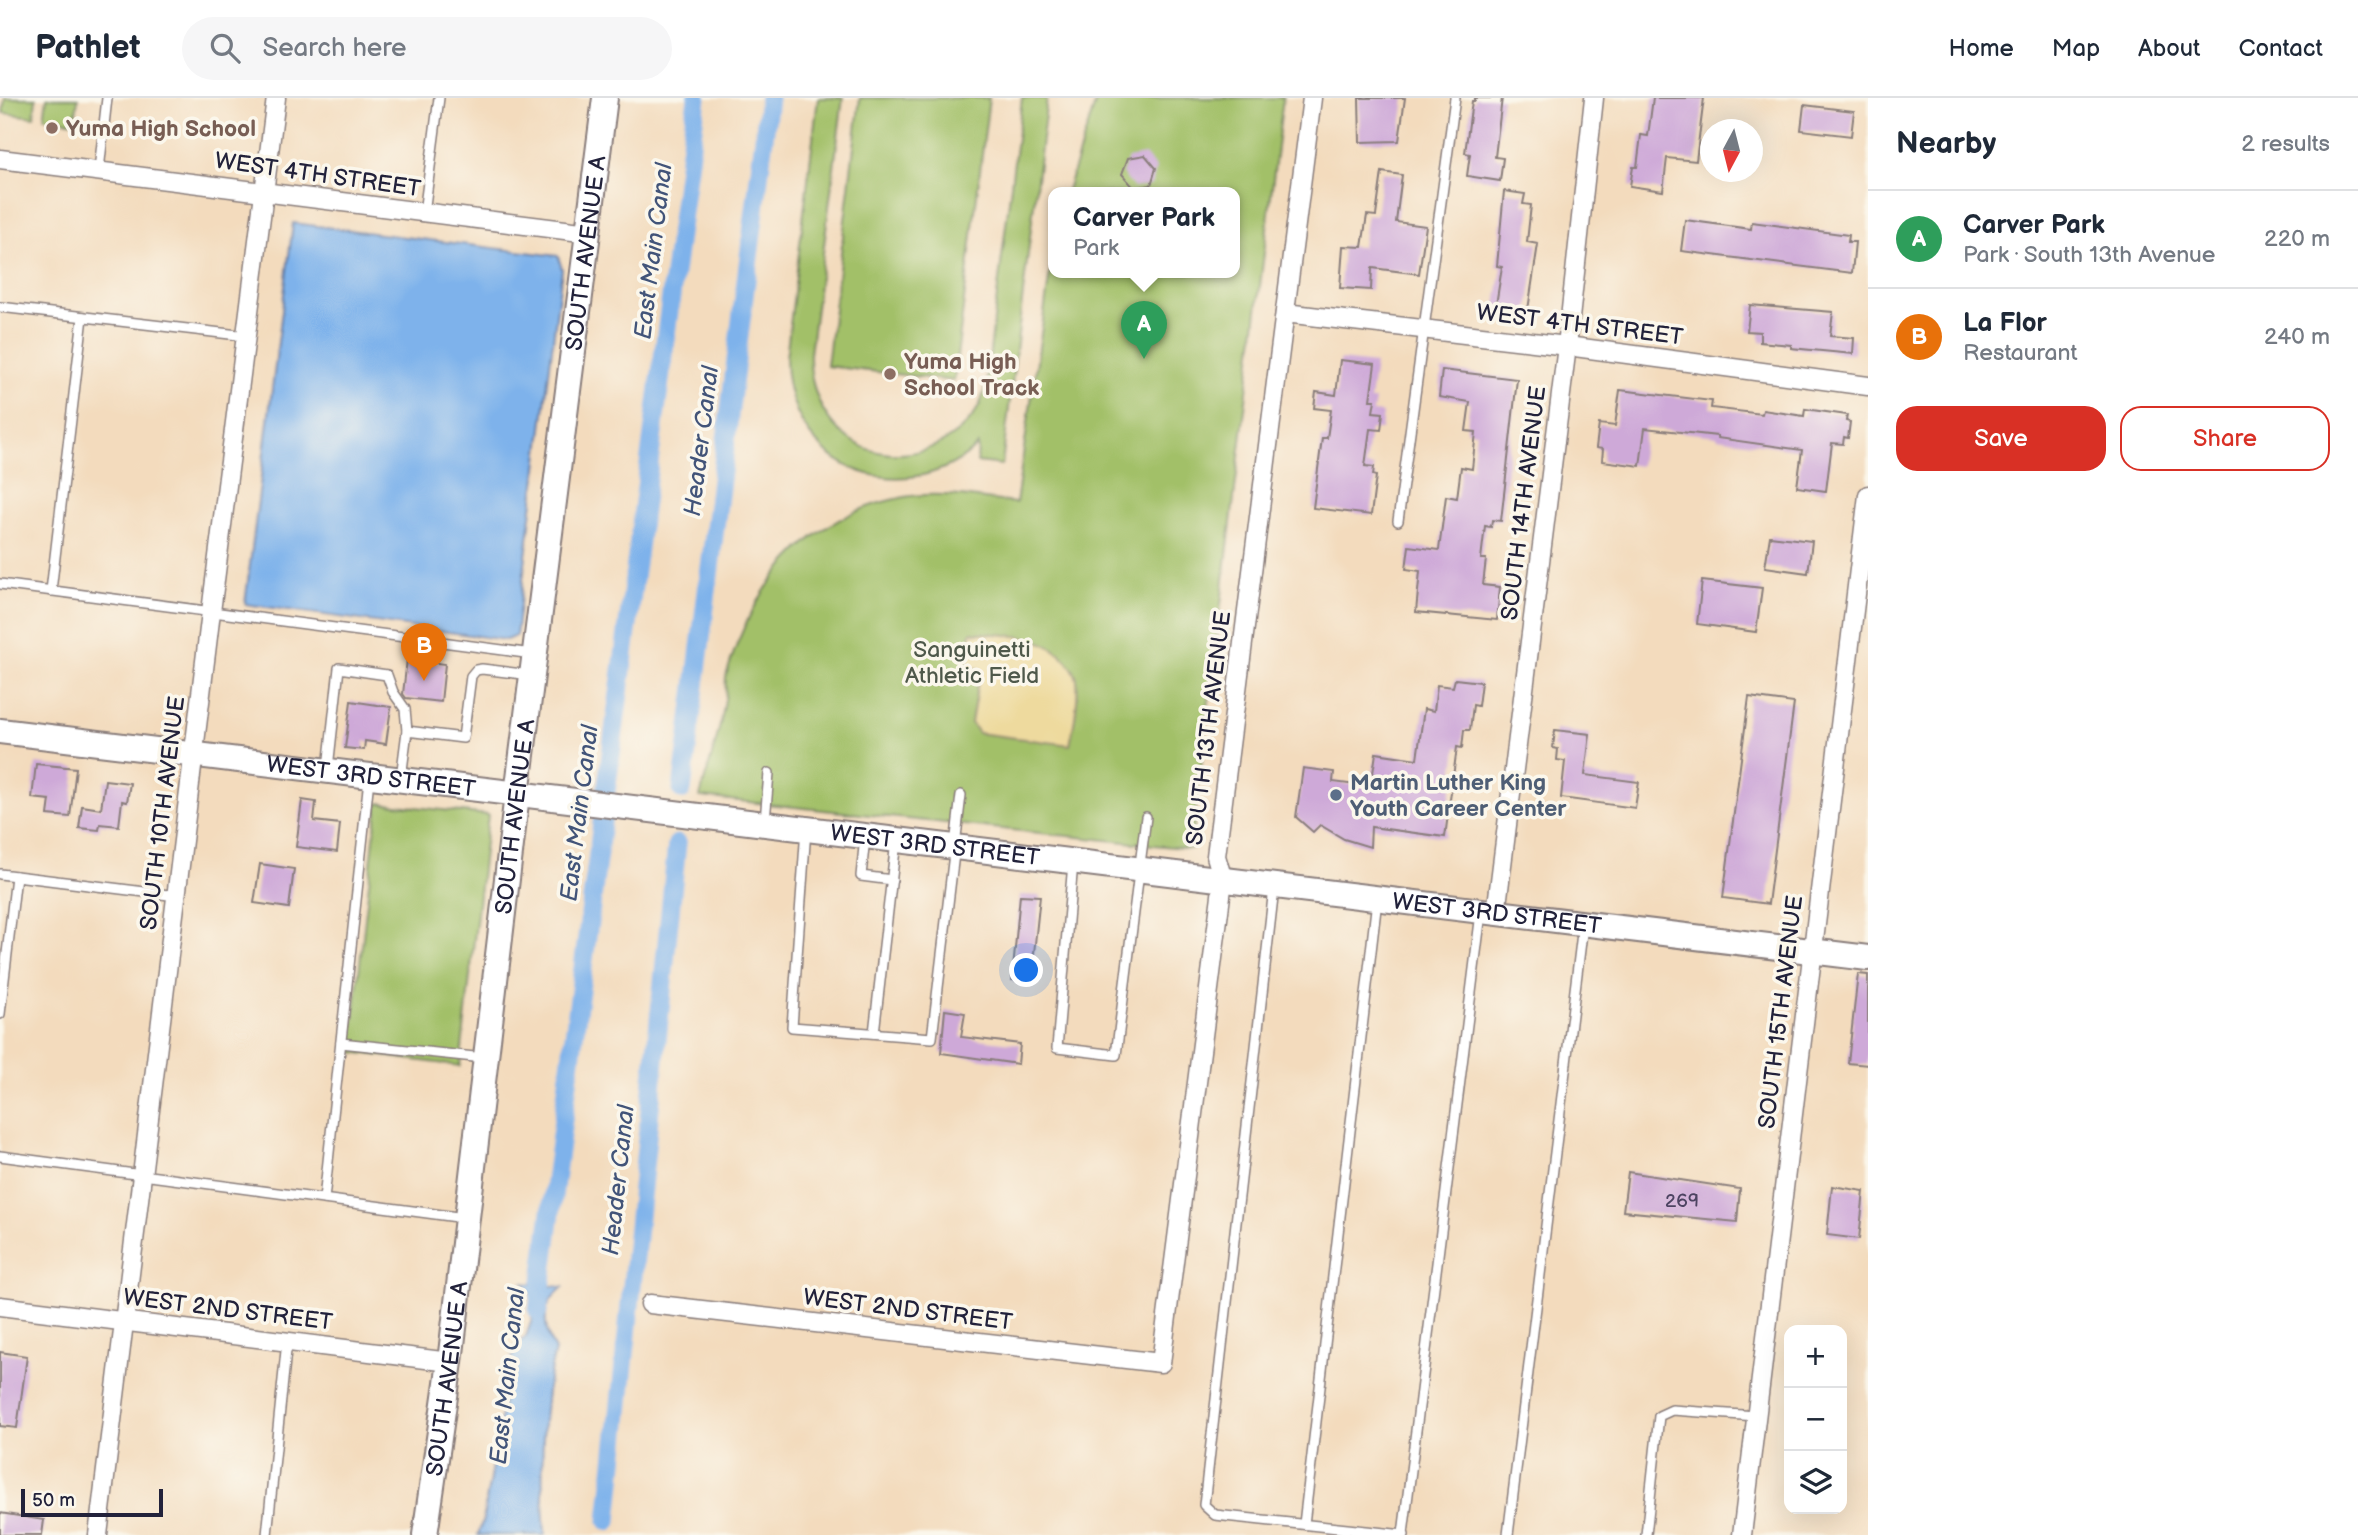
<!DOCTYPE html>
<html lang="en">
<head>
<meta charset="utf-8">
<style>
	:root { --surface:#fff; --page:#f6f6f7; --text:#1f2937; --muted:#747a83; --line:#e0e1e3; --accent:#d93025 }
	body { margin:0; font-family:"Balsamiq Sans",sans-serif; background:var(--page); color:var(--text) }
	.controls { position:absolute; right:21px; bottom:21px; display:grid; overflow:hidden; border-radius:14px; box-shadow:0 7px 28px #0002 }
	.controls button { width:63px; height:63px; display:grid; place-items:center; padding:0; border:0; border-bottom:2px solid var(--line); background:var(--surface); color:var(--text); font:35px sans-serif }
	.compass { position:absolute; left:1700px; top:21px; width:63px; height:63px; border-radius:50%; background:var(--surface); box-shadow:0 7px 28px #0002; rotate:187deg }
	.scale { position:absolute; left:21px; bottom:18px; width:142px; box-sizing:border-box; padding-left:7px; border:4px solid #22223b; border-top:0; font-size:19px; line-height:24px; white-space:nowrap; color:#22223b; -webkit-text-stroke:5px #fbf7ec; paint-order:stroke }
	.you { position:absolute; left:1027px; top:873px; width:24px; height:24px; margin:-18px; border:5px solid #fff; border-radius:50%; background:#1a73e8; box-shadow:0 0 0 10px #1a73e833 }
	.badge { display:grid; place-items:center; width:46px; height:46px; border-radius:50%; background:var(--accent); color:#fff; font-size:23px; font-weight:700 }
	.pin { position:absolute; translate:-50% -58px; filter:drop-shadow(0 2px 4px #0008) }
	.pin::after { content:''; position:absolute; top:37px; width:24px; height:21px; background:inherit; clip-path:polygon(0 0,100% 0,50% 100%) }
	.popup { position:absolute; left:1048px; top:89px; width:192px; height:91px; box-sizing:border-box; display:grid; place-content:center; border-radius:14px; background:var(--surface); filter:drop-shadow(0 2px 5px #0005); font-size:23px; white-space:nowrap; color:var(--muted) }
	.popup b { font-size:26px; color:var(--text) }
	.popup::after { content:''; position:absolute; left:50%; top:100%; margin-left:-14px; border:14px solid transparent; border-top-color:var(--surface) }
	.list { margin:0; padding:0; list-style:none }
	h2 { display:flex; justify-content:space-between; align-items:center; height:91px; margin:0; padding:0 28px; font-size:30px }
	h2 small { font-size:23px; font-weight:400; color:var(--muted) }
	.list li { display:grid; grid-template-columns:46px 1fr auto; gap:21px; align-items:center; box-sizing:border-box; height:98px; padding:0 28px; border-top:2px solid var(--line) }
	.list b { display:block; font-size:26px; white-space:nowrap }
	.list p { margin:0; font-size:23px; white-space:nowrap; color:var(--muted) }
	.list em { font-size:23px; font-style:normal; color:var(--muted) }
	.actions { display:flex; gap:14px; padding:21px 28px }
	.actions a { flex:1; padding:16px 0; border:2px solid var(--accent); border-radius:21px; text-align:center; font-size:24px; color:var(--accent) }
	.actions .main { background:var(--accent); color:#fff }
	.icon { flex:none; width:38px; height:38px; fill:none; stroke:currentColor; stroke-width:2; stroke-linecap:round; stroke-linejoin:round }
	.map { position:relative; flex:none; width:1868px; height:1437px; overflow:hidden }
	header { display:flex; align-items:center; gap:42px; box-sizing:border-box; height:98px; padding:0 35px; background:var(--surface); border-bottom:2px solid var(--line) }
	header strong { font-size:33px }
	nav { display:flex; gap:38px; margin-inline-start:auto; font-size:24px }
	.search { width:490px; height:63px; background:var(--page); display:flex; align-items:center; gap:18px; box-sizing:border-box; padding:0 24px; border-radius:38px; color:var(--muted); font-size:26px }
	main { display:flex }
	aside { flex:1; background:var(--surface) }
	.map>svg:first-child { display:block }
	.green { fill:#a2c068; stroke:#627152; stroke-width:2 }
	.sand { fill:#eeda9e; stroke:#887e6c; stroke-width:2 }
	.water { fill:#7eb2eb; stroke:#506a93; stroke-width:2 }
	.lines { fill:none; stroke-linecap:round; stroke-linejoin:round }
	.canal { stroke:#7eb2eb; stroke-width:19 }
	.building { fill:#cea9d8 }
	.lane-casing { stroke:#8a7e7c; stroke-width:12 }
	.street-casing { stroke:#8a7e7c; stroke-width:21 }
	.secondary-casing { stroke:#8a7e7c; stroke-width:28 }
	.lane { stroke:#fff; stroke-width:9 }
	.street { stroke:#fff; stroke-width:18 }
	.secondary { stroke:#fff; stroke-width:24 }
	.education-dot { fill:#8d6e63; stroke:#fbf7ec; stroke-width:2.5 }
	.service-dot { fill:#5c6f8a; stroke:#fbf7ec; stroke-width:2.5 }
	.labels { text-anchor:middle; stroke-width:7; stroke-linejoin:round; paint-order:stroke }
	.number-label { font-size:19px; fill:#4d4462 }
	.education-label { font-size:23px; font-weight:bold; fill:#785e54; stroke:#fbf7ec; text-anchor:start }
	.street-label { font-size:23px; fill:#22223b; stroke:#fbf7ec }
	.park-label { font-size:23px; fill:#4f594b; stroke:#fbf7ec }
	.service-label { font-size:23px; font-weight:bold; fill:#4e5e75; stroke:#fbf7ec; text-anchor:start }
	.water-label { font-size:24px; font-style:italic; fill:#425479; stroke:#fbf7ec }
</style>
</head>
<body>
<header>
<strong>Pathlet</strong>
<div class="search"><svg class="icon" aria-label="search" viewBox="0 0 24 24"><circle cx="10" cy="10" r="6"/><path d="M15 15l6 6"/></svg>Search here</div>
<nav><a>Home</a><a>Map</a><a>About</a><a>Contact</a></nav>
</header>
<main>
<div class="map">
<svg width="1868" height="1437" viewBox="0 0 1868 1437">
	<rect width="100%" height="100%" fill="#fbf7ec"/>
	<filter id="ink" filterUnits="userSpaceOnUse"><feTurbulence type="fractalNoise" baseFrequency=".0143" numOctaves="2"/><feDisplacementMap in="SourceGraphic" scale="14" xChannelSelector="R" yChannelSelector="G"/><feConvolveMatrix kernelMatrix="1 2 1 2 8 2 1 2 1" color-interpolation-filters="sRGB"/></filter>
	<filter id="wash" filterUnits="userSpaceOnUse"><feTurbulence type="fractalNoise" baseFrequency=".00686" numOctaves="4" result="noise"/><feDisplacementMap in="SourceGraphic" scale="28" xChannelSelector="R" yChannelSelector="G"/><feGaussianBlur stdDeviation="1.57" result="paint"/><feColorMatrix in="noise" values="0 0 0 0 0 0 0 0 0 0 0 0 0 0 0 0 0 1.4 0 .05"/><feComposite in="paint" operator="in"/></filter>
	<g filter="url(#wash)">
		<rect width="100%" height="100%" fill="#f3dbbd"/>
		<g class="green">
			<path d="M5,0H36L34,19L3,15Z"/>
			<path d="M47,0H78L75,24L44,20Z"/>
			<path d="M818,0H843L810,256C809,290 823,325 854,344C896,371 959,350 980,306C983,299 984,292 986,285L1022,0H1047L1002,367L977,364L978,347C962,363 945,372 923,377C846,393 786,337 786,260Z"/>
			<path d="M860,0H989L954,283L827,268Z"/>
			<path d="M1097,0H1283L1191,751L700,699C708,667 721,634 725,601C727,592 724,584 727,575C753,489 807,418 900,400C937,392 979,401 1016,405L1053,154V175H1235V95H1066Z"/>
			<path d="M378,705L488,717L460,968L350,954Z"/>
		</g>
		<path class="sand" d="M971,534C1006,538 1042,534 1067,563C1071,568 1076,575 1077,582C1079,602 1074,627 1070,647L978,635L971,625L980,571L967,569Z"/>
		<g class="water">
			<path d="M293,125L558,158L562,171L516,538L506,542L245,506Z"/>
			<path d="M524,1185L563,1189C559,1193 554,1197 551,1202C541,1216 547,1239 555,1252C540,1311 541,1376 545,1437H478L483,1421L508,1275L515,1249L526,1238L535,1213L533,1199Z"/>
		</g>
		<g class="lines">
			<g class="canal">
				<path d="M682,692L769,0"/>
				<path d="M538,1213L697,0"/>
				<path d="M608,1423L677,746"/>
			</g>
		</g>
		<g id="blocks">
			<g class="building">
				<path d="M1359,0H1405L1399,43L1360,44Z"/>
				<path d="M1475,0H1502L1495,59L1503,60L1500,83L1467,78L1470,56L1465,55L1472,3H1475Z"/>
				<path d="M1653,0H1704L1696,63L1667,60L1663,93L1630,88L1633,69H1637L1641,37L1648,38Z"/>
				<path d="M1804,7L1854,13L1851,38L1801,32Z"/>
				<path d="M1145,57L1156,70L1151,87L1134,90L1122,76L1128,60Z"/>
				<path d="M1382,74L1402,77L1396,124L1426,128L1419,176L1372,170L1371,192L1340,190L1343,148L1362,149L1367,117L1376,118Z"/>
				<path d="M1504,93L1525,96L1523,106L1531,107L1527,144L1538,146L1528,212L1496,207L1502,169L1497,168Z"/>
				<path d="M1685,122L1751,131L1752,124L1849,137L1848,144H1855L1852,175L1681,153Z"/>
				<path d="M1750,207L1833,214L1830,238L1854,240L1853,256L1791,250V247L1760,244V234L1747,233Z"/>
				<path d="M1340,262L1375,266L1370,302H1375L1373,314L1383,315L1381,332L1370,331L1365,368L1374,369L1373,377L1376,378L1371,417L1313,410L1322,340H1327L1331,312L1314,310L1316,294L1336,297Z"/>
				<path d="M1442,272L1517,281L1501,423L1492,422L1491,429L1485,428L1481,461H1486L1483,487L1500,489L1497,522L1416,514L1420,473L1406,471L1409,448L1439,452L1446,398L1457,400L1461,369L1472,371L1476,334L1466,333L1470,304L1439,299Z"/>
				<path d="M1620,292L1712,303L1711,310L1762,316L1763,312L1804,318L1805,311L1847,317L1846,323L1850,324L1848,340L1844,339L1843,346L1832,345L1826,393L1797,389L1802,352L1717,340V338L1645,330L1640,368L1602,363L1603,351L1596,350L1599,326L1615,328Z"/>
				<path d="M1770,438L1812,443L1808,475L1765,469Z"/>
				<path d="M1702,483L1762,490L1756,534L1697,526Z"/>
				<path d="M407,561L445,566L441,604L406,600L403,596Z"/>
				<path d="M1455,581L1481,584L1478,608L1473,607L1470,632H1464L1462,650L1457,649L1445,739L1371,729L1370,749L1344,741L1320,727L1313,734L1296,719L1303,670L1334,674L1333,684L1371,689L1376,655L1417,661L1424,611L1434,613L1437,587L1453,589Z"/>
				<path d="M1749,599L1794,605L1768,806L1723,800Z"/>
				<path d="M351,603L391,609L386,646L365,643L364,652L345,650Z"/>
				<path d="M1555,632L1590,636L1585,677L1639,684L1635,710L1561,700L1565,663L1557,662L1558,651L1553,650Z"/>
				<path d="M36,666L76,670L70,719L48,717L50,702L32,700Z"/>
				<path d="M105,682L130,685L127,704L122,703L119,728L100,726L99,732L79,730L82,708L101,711Z"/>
				<path d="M302,702L316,704L314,723L340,726L337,754L296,749Z"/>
				<path d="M260,766L294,771L289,810L254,805Z"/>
				<path d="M1020,797L1040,798L1031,884L1012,882Z"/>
				<path d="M1858,876L1868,877V967L1848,965Z"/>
				<path d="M945,912L965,915L961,939L1020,946L1018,966L941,955Z"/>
				<path d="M1628,1074L1740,1091L1737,1124L1623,1113Z"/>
				<path d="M1832,1088L1864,1093L1859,1141L1827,1137Z"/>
				<path d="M0,1254L27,1258L17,1330L0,1328Z"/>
				<path d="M0,1415L44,1422L42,1437H0Z"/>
			</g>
		</g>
	</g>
	<g filter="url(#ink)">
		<use href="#blocks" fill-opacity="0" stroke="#8a7e7c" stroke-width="2"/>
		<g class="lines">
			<g class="lane-casing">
				<g id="lane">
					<path d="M99,72L107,0"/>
					<path d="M424,115L439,0"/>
					<path d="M0,209L247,238"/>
					<path d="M1398,423L1455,0"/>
					<path d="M0,486L533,556"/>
					<path d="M51,493L83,219"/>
					<path d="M328,670L339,570L387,577L393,594L405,611L407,633"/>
					<path d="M401,680L407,633L463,640L471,578L476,572L482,571L531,577"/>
					<path d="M765,723L769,675"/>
					<path d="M806,731L792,929L932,940L961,697"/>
					<path d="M865,739L861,778L892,782"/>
					<path d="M1073,765L1057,950L1116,957L1146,719"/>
					<path d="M0,776L177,798"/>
					<path d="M1274,790L1204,1407L1215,1417L1404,1437"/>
					<path d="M0,916L16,778"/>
					<path d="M874,935L896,743"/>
					<path d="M341,945L484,960"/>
					<path d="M0,1058L465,1120"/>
					<path d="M324,1101L369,681"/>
					<path d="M1304,1426L1377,802"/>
					<path d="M1403,1436L1481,815"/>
					<path d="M267,1437L287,1243"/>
					<path d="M1508,1437L1583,827"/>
					<path d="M1646,1437L1659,1318L1672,1312L1756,1318"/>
				</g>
			</g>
			<g class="street-casing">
				<g id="street">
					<path d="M0,61L589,135"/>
					<path d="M1285,215L1567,248L1868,288"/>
					<path d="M1496,815L1567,248L1594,0"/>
					<path d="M650,1206L1161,1265L1223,782L1216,758L1312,0"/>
					<path d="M0,1208L450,1264"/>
					<path d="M98,1437L211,514L276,0"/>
					<path d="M1742,1437L1868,397"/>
				</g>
			</g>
			<g class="secondary-casing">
				<g id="secondary">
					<path id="s1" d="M0,633L1868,860"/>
					<path id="s2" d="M425,1437L450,1264L517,696L605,0"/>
				</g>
			</g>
			<use href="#lane" class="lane"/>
			<use href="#street" class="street"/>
			<use href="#secondary" class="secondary"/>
		</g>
	</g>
	<g class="education-dot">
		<circle cx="52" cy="30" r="7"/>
		<circle cx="890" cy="276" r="7"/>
	</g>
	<circle class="service-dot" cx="1336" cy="697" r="7"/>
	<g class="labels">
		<g class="number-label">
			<text x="1682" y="1109">269</text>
		</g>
		<g class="education-label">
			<text x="66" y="38">Yuma High School</text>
			<text x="904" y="271">Yuma High<tspan x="904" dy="26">School Track</tspan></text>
		</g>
		<g class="street-label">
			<text transform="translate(318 76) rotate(8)" y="8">WEST 4TH STREET</text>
			<text dy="8" stroke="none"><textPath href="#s2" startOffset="1292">SOUTH AVENUE A</textPath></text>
			<text transform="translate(1580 226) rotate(7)" y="8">WEST 4TH STREET</text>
			<text transform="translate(1523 405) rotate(-83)" y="8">SOUTH 14TH AVENUE</text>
			<text transform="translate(1208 630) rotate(-83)" y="8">SOUTH 13TH AVENUE</text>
			<text dy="8" stroke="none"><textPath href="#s1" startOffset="374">WEST 3RD STREET</textPath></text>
			<text transform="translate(162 715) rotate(-83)" y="8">SOUTH 10TH AVENUE</text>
			<text dy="8" stroke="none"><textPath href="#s2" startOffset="724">SOUTH AVENUE A</textPath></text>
			<text dy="8" stroke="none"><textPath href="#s1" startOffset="942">WEST 3RD STREET</textPath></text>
			<text dy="8" stroke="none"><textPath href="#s1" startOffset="1508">WEST 3RD STREET</textPath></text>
			<text transform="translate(1780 914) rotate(-83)" y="8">SOUTH 15TH AVENUE</text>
			<text transform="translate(228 1211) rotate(7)" y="8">WEST 2ND STREET</text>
			<text transform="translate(908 1211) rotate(7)" y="8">WEST 2ND STREET</text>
			<text dy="8" stroke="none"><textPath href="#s2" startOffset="158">SOUTH AVENUE A</textPath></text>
		</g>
		<g class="park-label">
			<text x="972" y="559">Sanguinetti<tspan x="972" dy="26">Athletic Field</tspan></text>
		</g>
		<g class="service-label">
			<text x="1350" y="692">Martin Luther King<tspan x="1350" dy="26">Youth Career Center</tspan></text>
		</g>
		<g class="water-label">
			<text transform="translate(653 153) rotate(-83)" y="8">East Main Canal</text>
			<text transform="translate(701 343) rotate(-83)" y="8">Header Canal</text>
			<text transform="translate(579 715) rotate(-83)" y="8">East Main Canal</text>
			<text transform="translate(618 1082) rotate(-84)" y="8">Header Canal</text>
			<text transform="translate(507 1278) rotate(-84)" y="8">East Main Canal</text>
		</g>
	</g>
</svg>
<div class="controls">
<button>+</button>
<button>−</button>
<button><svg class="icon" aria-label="layers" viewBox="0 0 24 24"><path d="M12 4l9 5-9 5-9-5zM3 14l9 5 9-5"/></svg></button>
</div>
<svg class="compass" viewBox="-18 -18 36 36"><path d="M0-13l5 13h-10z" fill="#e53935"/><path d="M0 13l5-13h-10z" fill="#747a83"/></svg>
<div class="scale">50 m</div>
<div class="you"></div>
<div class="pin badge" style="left:1144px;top:261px;background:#2e9e5b">A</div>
<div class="popup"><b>Carver Park</b>Park</div>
<div class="pin badge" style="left:424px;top:583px;background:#e8710a">B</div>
</div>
<aside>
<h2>Nearby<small>2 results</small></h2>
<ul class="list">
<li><span class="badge" style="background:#2e9e5b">A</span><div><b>Carver Park</b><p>Park · South 13th Avenue</p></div><em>220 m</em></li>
<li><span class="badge" style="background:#e8710a">B</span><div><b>La Flor</b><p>Restaurant</p></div><em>240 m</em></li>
</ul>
<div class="actions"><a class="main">Save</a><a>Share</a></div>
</aside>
</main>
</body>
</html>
